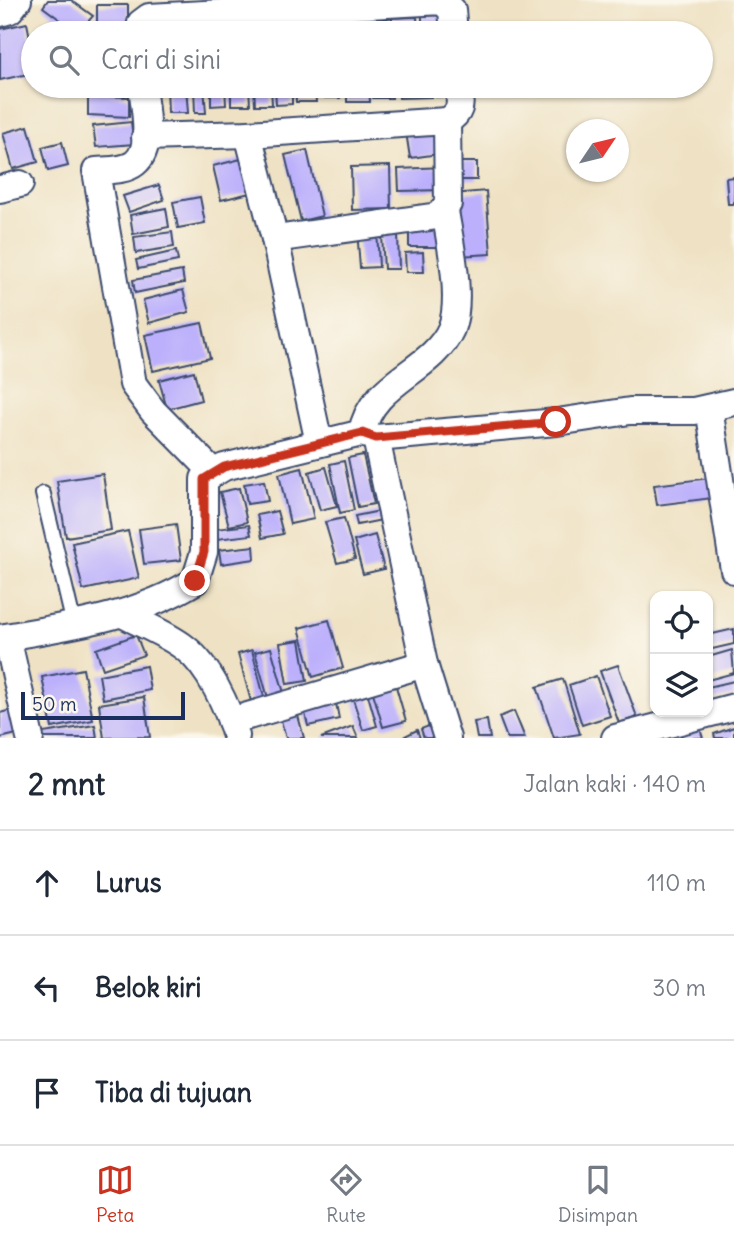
<!DOCTYPE html>
<html lang="id">
<head>
<meta charset="utf-8">
<style>
	:root { --surface:#fff; --page:#f2f2f3; --text:#1f2937; --muted:#747a83; --line:#e0e1e3; --accent:#c8321e }
	body { margin:0; font-family:Delius,sans-serif; background:var(--page); color:var(--text) }
	.controls { position:absolute; right:21px; bottom:21px; display:grid; overflow:hidden; border-radius:14px; box-shadow:0 2px 5px #0004 }
	.controls button { width:63px; height:63px; display:grid; place-items:center; padding:0; border:0; border-bottom:2px solid var(--line); background:var(--surface); color:var(--text); font:35px sans-serif }
	.compass { position:absolute; left:566px; top:119px; width:63px; height:63px; border-radius:50%; background:var(--surface); box-shadow:0 2px 5px #0004; rotate:55deg }
	.scale { position:absolute; left:21px; bottom:18px; width:164px; box-sizing:border-box; padding-left:7px; border:4px solid #1b2f5e; border-top:0; font-size:19px; line-height:24px; white-space:nowrap; color:#1b2f5e; -webkit-text-stroke:5px #fbf7ec; paint-order:stroke }
	.stop { position:absolute; width:21px; height:21px; margin:-16px; border:5px solid #c8321e; border-radius:50%; background:#fff }
	.stop.end { background:#c8321e; border-color:#fff; box-shadow:0 2px 7px #0008 }
	.list { margin:0; padding:0; list-style:none }
	h2 { display:flex; justify-content:space-between; align-items:center; height:91px; margin:0; padding:0 28px; font-size:30px }
	h2 small { font-size:23px; font-weight:400; color:var(--muted) }
	.list li { display:grid; grid-template-columns:46px 1fr auto; gap:21px; align-items:center; box-sizing:border-box; height:105px; padding:0 28px; border-top:2px solid var(--line) }
	.list b { display:block; font-size:26px; white-space:nowrap }
	.list em { font-size:23px; font-style:normal; color:var(--muted) }
	.icon { flex:none; width:38px; height:38px; fill:none; stroke:currentColor; stroke-width:2; stroke-linecap:round; stroke-linejoin:round }
	.map { position:relative; flex:none; width:734px; height:738px; overflow:hidden }
	.search { position:absolute; background:var(--surface); box-shadow:0 2px 5px #0004; left:21px; right:21px; top:21px; height:77px; display:flex; align-items:center; gap:18px; box-sizing:border-box; padding:0 24px; border-radius:38px; color:var(--muted); font-size:26px }
	.sheet { height:406px; background:var(--surface) }
	nav { display:flex; justify-content:space-around; align-items:center; box-sizing:border-box; height:98px; border-top:2px solid var(--line); background:var(--surface); font-size:19px; color:var(--muted) }
	nav a { display:grid; justify-items:center; gap:4px }
	nav .on { color:var(--accent) }
	.map>svg:first-child { display:block }
	.building { fill:#bcb0fc }
	.lines { fill:none; stroke-linecap:round; stroke-linejoin:round }
	.lane-casing { stroke:#3b4a6d; stroke-width:18 }
	.street-casing { stroke:#3b4a6d; stroke-width:30 }
	.lane { stroke:#fff; stroke-width:14 }
	.street { stroke:#fff; stroke-width:26 }
	.route { stroke:#c8321e; stroke-width:9 }
</style>
</head>
<body>
<div class="map">
<svg width="734" height="738" viewBox="0 0 734 738">
	<rect width="100%" height="100%" fill="#fbf7ec"/>
	<filter id="ink" filterUnits="userSpaceOnUse"><feTurbulence type="fractalNoise" baseFrequency=".0143" numOctaves="2"/><feDisplacementMap in="SourceGraphic" scale="14" xChannelSelector="R" yChannelSelector="G"/><feConvolveMatrix kernelMatrix="1 2 1 2 8 2 1 2 1" color-interpolation-filters="sRGB"/></filter>
	<filter id="wash" filterUnits="userSpaceOnUse"><feTurbulence type="fractalNoise" baseFrequency=".00686" numOctaves="4" result="noise"/><feDisplacementMap in="SourceGraphic" scale="28" xChannelSelector="R" yChannelSelector="G"/><feGaussianBlur stdDeviation="1.57" result="paint"/><feColorMatrix in="noise" values="0 0 0 0 0 0 0 0 0 0 0 0 0 0 0 0 0 1.4 0 .05"/><feComposite in="paint" operator="in"/></filter>
	<g filter="url(#wash)">
		<rect width="100%" height="100%" fill="#efe2c4"/>
		<g id="blocks">
			<g class="building">
				<path d="M48,0H71L93,16L78,33L43,7Z"/>
				<rect x="97" y="5" width="31" height="20"/>
				<path d="M443,15V33H422V16Z"/>
				<path d="M417,17L418,33H392V18Z"/>
				<path d="M376,19H387V33H377Z"/>
				<path d="M323,20H340L341,33H324Z"/>
				<path d="M27,23L33,53V73L0,80V29Z"/>
				<path d="M347,23H368L369,33H348Z"/>
				<path d="M318,25V33H296V26Z"/>
				<path d="M88,86H125V95L105,96L129,97V117L88,115Z"/>
				<path d="M167,86H186L188,113H168Z"/>
				<path d="M194,86H204L206,113H195Z"/>
				<path d="M211,86H225L226,105L211,106Z"/>
				<path d="M231,86H249L250,105H231Z"/>
				<path d="M254,86H271L272,105H255Z"/>
				<path d="M275,86H292V104L276,105Z"/>
				<path d="M295,86H315L316,102H296Z"/>
				<path d="M324,86H339L340,98H325Z"/>
				<path d="M347,86H369L370,102H347Z"/>
				<path d="M372,86H391L392,98H373Z"/>
				<path d="M399,86H430L431,97L399,98Z"/>
				<path d="M436,86H450L451,96L436,97Z"/>
				<path d="M131,122L134,144L96,147L93,126Z"/>
				<path d="M28,126L38,162L13,169L3,133Z"/>
				<path d="M435,127L439,154L410,158L406,132Z"/>
				<path d="M62,142L68,166L48,171L42,147Z"/>
				<path d="M307,150L322,216L301,221L285,155Z"/>
				<path d="M245,158L254,192L221,200L213,166Z"/>
				<rect x="455" y="162" width="22" height="18"/>
				<path d="M390,166L391,209L352,210L351,167Z"/>
				<path d="M444,167V190L399,191L398,169Z"/>
				<path d="M734,177V204H728L726,178Z"/>
				<path d="M159,185L164,200L129,212L123,196Z"/>
				<path d="M486,191L491,254L458,256L453,194Z"/>
				<path d="M200,197L205,223L178,228L173,202Z"/>
				<path d="M166,208L169,227L133,234L130,215Z"/>
				<rect x="409" y="227" width="32" height="20"/>
				<path d="M377,229L379,267L360,268L357,230Z"/>
				<path d="M172,232L174,247L136,253L134,237Z"/>
				<path d="M398,234L399,269H384L382,235Z"/>
				<path d="M176,251L178,261L138,269L136,260Z"/>
				<path d="M423,252L424,272H406L405,253Z"/>
				<path d="M182,271L184,283L135,293L133,280Z"/>
				<path d="M183,290L189,312L149,323L143,300Z"/>
				<path d="M202,323L210,358L153,371L145,335Z"/>
				<path d="M194,371L201,400L167,409L159,380Z"/>
				<path d="M363,455L374,504L358,507L348,458Z"/>
				<path d="M344,461L354,510L340,513L330,464Z"/>
				<path d="M326,467L337,506L320,510L309,472Z"/>
				<path d="M302,468L314,519L290,524L279,474Z"/>
				<path d="M103,474L111,530L66,537L57,481Z"/>
				<path d="M710,478L713,498L657,505L654,485Z"/>
				<path d="M264,481L268,501L247,504L244,484Z"/>
				<path d="M239,488L247,522L229,526L220,492Z"/>
				<path d="M277,511L283,534L262,538L257,515Z"/>
				<path d="M380,511L382,520L357,525L355,516Z"/>
				<path d="M344,518L355,559L337,563L325,522Z"/>
				<path d="M176,524L181,560L144,564L139,529Z"/>
				<path d="M249,525L251,535L217,539L215,529Z"/>
				<path d="M128,531L139,578L83,590L72,543Z"/>
				<path d="M375,535L384,569L363,574L354,541Z"/>
				<path d="M254,546L255,559L221,564L219,550Z"/>
				<path d="M329,620L343,668L313,677L299,628Z"/>
				<path d="M734,629V644L708,650V635Z"/>
				<path d="M136,635L144,655L103,669L96,649Z"/>
				<path d="M300,640L307,681L287,684L280,643Z"/>
				<path d="M271,648L284,693L268,698L255,652Z"/>
				<path d="M252,650L265,701L252,705L238,654Z"/>
				<path d="M732,650L734,673L708,680V657Z"/>
				<path d="M618,665L637,717L619,723L600,671Z"/>
				<path d="M146,666L150,690L103,699L99,675Z"/>
				<path d="M83,669L93,720L52,728L42,677Z"/>
				<path d="M596,676L610,716L582,725L569,685Z"/>
				<path d="M563,679L580,734L554,738L537,687Z"/>
				<path d="M734,681V695L708,701V687Z"/>
				<path d="M395,683L406,721L383,727L372,689Z"/>
				<path d="M368,695L377,726L363,730L353,699Z"/>
				<path d="M144,697L150,737L104,738L99,704Z"/>
				<path d="M335,698L339,719L308,726L303,705Z"/>
				<path d="M11,710L17,734L0,738V713Z"/>
				<path d="M514,711L525,738H507L499,717Z"/>
				<path d="M297,712L304,738H286L280,717Z"/>
				<path d="M487,720L490,738H477L474,722Z"/>
				<path d="M697,720L703,738H682L678,725Z"/>
				<path d="M434,724L439,738H424L421,729Z"/>
				<path d="M95,725L97,738H38L37,734Z"/>
				<path d="M353,726L358,738H321Z"/>
				<path d="M734,727V738H715L714,734Z"/>
				<path d="M417,730L420,738H407L405,736Z"/>
			</g>
		</g>
	</g>
	<g filter="url(#ink)">
		<use href="#blocks" fill-opacity="0" stroke="#3b4a6d" stroke-width="2"/>
		<g class="lines">
			<g class="lane-casing">
				<path id="lane" d="M43,494L74,625"/>
			</g>
			<g class="street-casing">
				<g id="street">
					<path d="M0,13L10,10L18,0"/>
					<path d="M139,33L141,23L149,17L442,1L452,10L454,33"/>
					<path d="M142,86C144,106 154,148 135,163C125,171 108,170 96,171L133,384L153,411L213,472"/>
					<path d="M248,134L275,239L319,443"/>
					<path d="M145,137L248,134L447,121C463,112 460,103 459,86"/>
					<path d="M0,189L20,184"/>
					<path d="M275,239L438,216L448,204L447,121"/>
					<path d="M709,408L734,570"/>
					<path d="M362,433C370,382 432,372 451,329C463,300 450,242 445,211"/>
					<path d="M376,438L557,422L630,411H694L734,402"/>
					<path d="M123,614C143,625 167,634 185,648C209,666 228,708 236,736"/>
					<path d="M7,637L30,738"/>
					<path d="M0,638C68,626 135,618 195,581L204,552V479L224,467L362,433L376,438L424,664L447,738"/>
					<path d="M231,721L424,664"/>
					<path d="M615,738L734,707"/>
				</g>
			</g>
			<use href="#lane" class="lane"/>
			<use href="#street" class="street"/>
		</g>
	</g>
	<g class="lines" filter="url(#ink)">
		<path class="route" d="M195,581L204,552V479L224,467L362,433L376,438L556,422"/>
	</g>
</svg>
<div class="controls">
<button><svg class="icon" aria-label="locate" viewBox="0 0 24 24"><circle cx="12" cy="12" r="6"/><path d="M12 2v4M12 18v4M2 12h4M18 12h4"/></svg></button>
<button><svg class="icon" aria-label="layers" viewBox="0 0 24 24"><path d="M12 4l9 5-9 5-9-5zM3 14l9 5 9-5"/></svg></button>
</div>
<svg class="compass" viewBox="-18 -18 36 36"><path d="M0-13l5 13h-10z" fill="#e53935"/><path d="M0 13l5-13h-10z" fill="#747a83"/></svg>
<div class="scale">50 m</div>
<div class="stop" style="left:556px;top:422px"></div>
<div class="stop end" style="left:195px;top:581px"></div>
<div class="search"><svg class="icon" aria-label="search" viewBox="0 0 24 24"><circle cx="10" cy="10" r="6"/><path d="M15 15l6 6"/></svg>Cari di sini</div>
</div>
<section class="sheet">
<h2>2 mnt<small>Jalan kaki · 140 m</small></h2>
<ul class="list">
<li><svg class="icon" aria-label="ahead" viewBox="0 0 24 24"><path d="M12 20V5M6 11l6-6 6 6"/></svg><div><b>Lurus</b></div><em>110 m</em></li>
<li><svg class="icon" aria-label="left" viewBox="0 0 24 24"><path d="M17 20v-9H6M10 6l-5 5 5 5"/></svg><div><b>Belok kiri</b></div><em>30 m</em></li>
<li><svg class="icon" aria-label="arrive" viewBox="0 0 24 24"><path d="M6 21V4h12l-3 4 3 4H6"/></svg><div><b>Tiba di tujuan</b></div></li>
</ul>
</section>
<nav>
<a class="on"><svg class="icon" aria-label="map" viewBox="0 0 24 24"><path d="M3 6l6-2 6 2 6-2v14l-6 2-6-2-6 2zM9 4v14M15 6v14"/></svg>Peta</a>
<a><svg class="icon" aria-label="directions" viewBox="0 0 24 24"><path d="M12 3l9 9-9 9-9-9zM9 14v-3h6M13 9l2 2-2 2"/></svg>Rute</a>
<a><svg class="icon" aria-label="saved" viewBox="0 0 24 24"><path d="M7 4h10v16l-5-4-5 4z"/></svg>Disimpan</a>
</nav>
</body>
</html>
